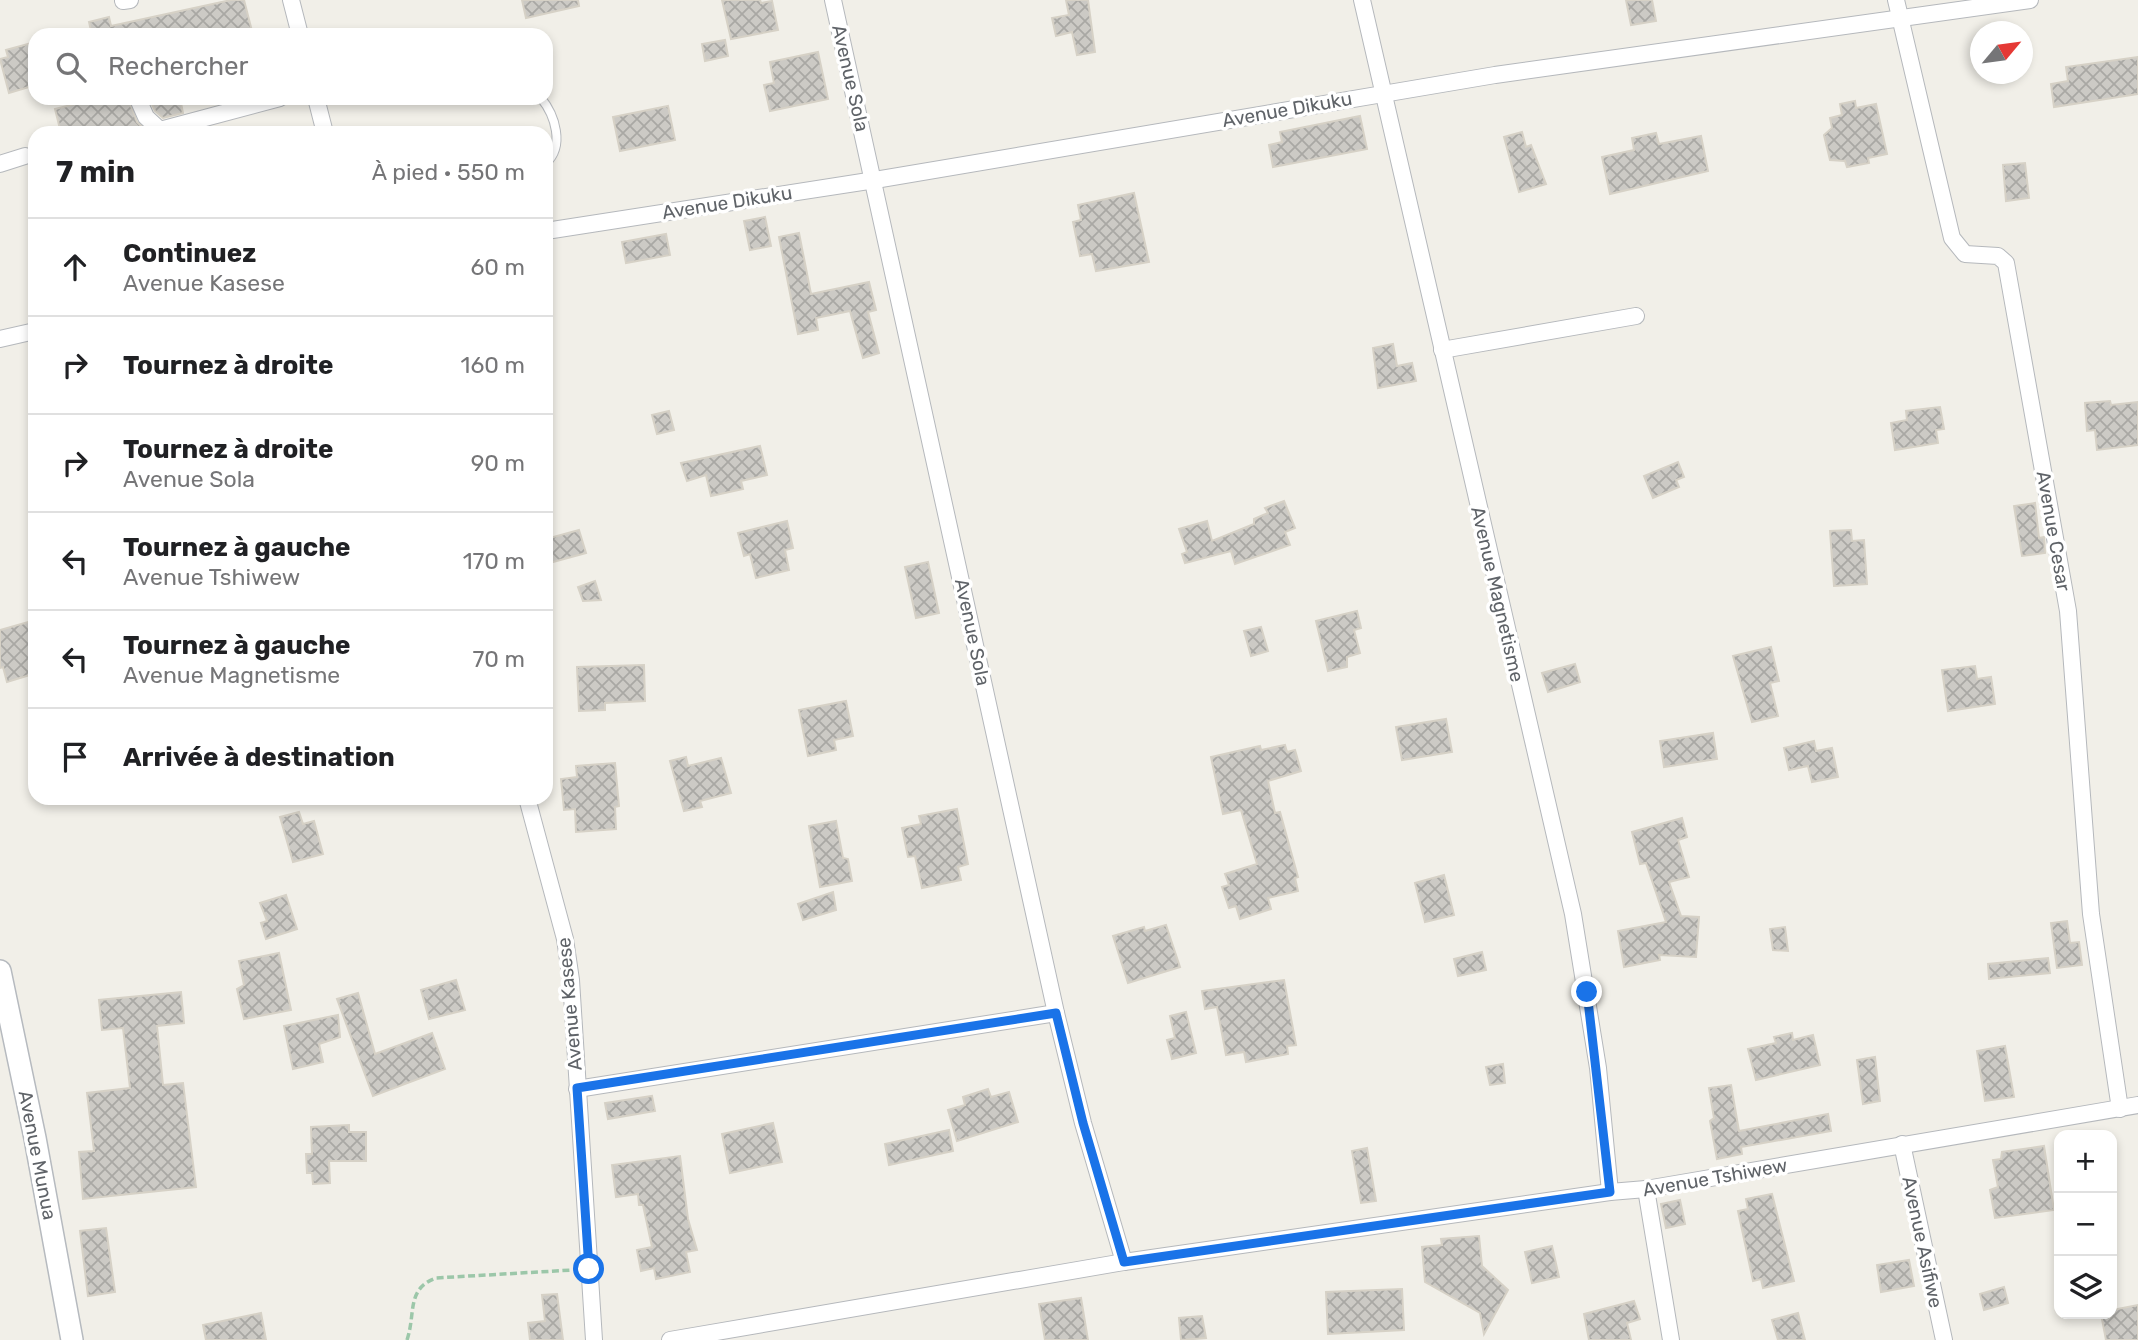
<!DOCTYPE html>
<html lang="fr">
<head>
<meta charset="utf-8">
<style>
	:root { --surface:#fff; --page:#f6f6f6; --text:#202124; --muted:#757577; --line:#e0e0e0 }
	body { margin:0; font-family:Rubik,sans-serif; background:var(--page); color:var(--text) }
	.controls { position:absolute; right:21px; bottom:21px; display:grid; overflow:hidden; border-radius:14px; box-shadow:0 4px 10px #0003 }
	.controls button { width:63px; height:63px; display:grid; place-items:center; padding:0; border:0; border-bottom:2px solid var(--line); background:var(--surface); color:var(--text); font:35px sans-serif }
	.compass { position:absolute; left:1970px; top:21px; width:63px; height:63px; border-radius:50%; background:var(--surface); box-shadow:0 4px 10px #0003; rotate:61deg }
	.stop { position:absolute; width:21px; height:21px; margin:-16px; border:5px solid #1a73e8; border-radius:50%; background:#fff }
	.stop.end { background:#1a73e8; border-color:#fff; box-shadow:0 2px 7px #0008 }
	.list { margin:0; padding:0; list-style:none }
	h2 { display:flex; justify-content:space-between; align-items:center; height:91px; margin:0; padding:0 28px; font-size:30px }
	h2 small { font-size:23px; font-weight:400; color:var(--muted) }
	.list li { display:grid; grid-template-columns:46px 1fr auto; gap:21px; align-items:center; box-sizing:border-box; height:98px; padding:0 28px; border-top:2px solid var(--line) }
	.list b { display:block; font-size:26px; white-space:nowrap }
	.list p { margin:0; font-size:23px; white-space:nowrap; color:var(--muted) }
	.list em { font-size:23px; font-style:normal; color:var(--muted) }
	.icon { flex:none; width:38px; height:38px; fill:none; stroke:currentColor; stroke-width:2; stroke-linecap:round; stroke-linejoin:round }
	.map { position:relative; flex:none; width:2138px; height:1340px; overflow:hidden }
	.search { position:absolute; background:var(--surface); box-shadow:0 4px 10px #0003; left:28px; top:28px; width:525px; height:77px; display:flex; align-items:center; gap:18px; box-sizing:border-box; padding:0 24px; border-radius:21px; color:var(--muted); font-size:26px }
	.panel { position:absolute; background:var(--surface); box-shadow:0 4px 10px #0003; left:28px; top:126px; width:525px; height:679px; border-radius:21px }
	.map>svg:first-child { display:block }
	.building { fill:url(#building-cross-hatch); stroke:#d6d1c6; stroke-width:2 }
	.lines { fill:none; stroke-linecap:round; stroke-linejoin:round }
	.service-casing { stroke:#b5b8bc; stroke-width:10 }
	.minor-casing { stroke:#b5b8bc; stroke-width:18 }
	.secondary-casing { stroke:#b6babf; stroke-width:24 }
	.path { stroke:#9cc7a9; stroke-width:3.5; stroke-dasharray:7 3.5; stroke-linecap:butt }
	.service { stroke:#fff; stroke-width:8 }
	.minor { stroke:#fff; stroke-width:16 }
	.secondary { stroke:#fff; stroke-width:21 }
	.route { stroke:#1a73e8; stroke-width:9 }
	.labels { text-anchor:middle; stroke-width:7; stroke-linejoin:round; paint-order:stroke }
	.street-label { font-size:19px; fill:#5f6368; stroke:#fff }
</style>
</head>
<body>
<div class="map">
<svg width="2138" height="1340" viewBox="0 0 2138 1340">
	<defs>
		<pattern id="building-cross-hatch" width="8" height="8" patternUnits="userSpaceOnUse" patternTransform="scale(1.75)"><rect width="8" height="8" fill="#cccac5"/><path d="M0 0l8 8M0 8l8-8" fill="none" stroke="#a9a8a4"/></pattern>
	</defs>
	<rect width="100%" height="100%" fill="#f1efe8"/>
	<g class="building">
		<path d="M231,0H244L253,35H92L89,22L109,17L111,26Z"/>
		<path d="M522,0H578L579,6L526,18Z"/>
		<path d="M722,0H760L761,3L772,1L778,30L731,39Z"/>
		<path d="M1066,0H1088L1095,52L1077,55L1072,32L1056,36L1052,18L1069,15Z"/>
		<path d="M1626,0H1652L1656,21L1631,25Z"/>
		<path d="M725,40L728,56L705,61L702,44Z"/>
		<path d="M35,42V79L29,78V87L9,93L0,59L8,57L6,50Z"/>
		<path d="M818,52L828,99L770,111L764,85L774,83L770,62Z"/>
		<path d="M2138,57V94L2054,107L2051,84L2068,81L2066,67Z"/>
		<path d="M99,98H128L137,122L148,133H61L55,109Z"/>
		<path d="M149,98H180L183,113L163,118L155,111Z"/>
		<path d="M1855,101L1856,108L1876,104L1887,154L1868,158L1869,163L1847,167L1845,161L1830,160L1824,135L1832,128L1830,118L1842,115L1840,104Z"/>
		<path d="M668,106L675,140L620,151L613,117Z"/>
		<path d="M1360,116L1367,149L1273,167L1269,145L1282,142L1280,132Z"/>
		<path d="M1522,132L1526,147L1531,145L1546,184L1519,192L1504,137Z"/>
		<path d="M1656,133L1659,144L1701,136L1708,171L1610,194L1602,157L1634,150L1632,138Z"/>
		<path d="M2025,163L2029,198L2006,201L2003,165Z"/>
		<path d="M1134,193L1149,262L1096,271L1092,254L1080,256L1073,222L1081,220L1078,205Z"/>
		<path d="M765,217L771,246L750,250L744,221Z"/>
		<path d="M799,233L811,294L869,282L876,310L868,312L879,353L863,358L850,311L816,318L818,330L798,334L779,237Z"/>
		<path d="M666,234L670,255L626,263L622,242Z"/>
		<path d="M1393,344L1397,366L1412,363L1416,381L1378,388L1373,348Z"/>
		<path d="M2110,401L2111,405L2138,402V445L2097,450L2095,430L2087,431L2085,403Z"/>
		<path d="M1940,407L1944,429L1936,430L1938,443L1895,450L1891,423L1907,420L1906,411Z"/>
		<path d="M669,411L674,430L657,434L652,415Z"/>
		<path d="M760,446L767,475L741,481L743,489L711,496L706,475L687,481L681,463Z"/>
		<path d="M1678,462L1684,477L1676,480L1679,487L1653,498L1644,476Z"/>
		<path d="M1284,501L1295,528L1285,532L1290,545L1235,564L1231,551L1185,563L1182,554L1187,552L1179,529L1207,521L1212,541L1254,524V519L1268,513L1265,508Z"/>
		<path d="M2035,503L2039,538L2044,537L2045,553L2022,556L2014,506Z"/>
		<path d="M787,521L793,548L785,550L789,570L756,578L750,554L744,556L738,533Z"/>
		<path d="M579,530L586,553L546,564V539Z"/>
		<path d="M1851,530L1852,541L1864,540L1867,584L1834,586L1830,531Z"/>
		<path d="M928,562L939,613L916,618L905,567Z"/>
		<path d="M595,581L601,600L583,601L578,587Z"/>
		<path d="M1357,611L1361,628L1354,630L1360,653L1347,657V667L1328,671L1316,621Z"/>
		<path d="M35,620V658L29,659L33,674L7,682L3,667L0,668V630Z"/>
		<path d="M1261,627L1268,651L1251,656L1244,631Z"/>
		<path d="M1771,647L1779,681L1770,683L1778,716L1752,722L1733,656Z"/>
		<path d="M1575,664L1580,682L1548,692L1542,673Z"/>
		<path d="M644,665L645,701L605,703V710L579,711L577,667Z"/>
		<path d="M1975,666L1977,679L1991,677L1995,704L1948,711L1942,670Z"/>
		<path d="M846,701L853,736L834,740L836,750L808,756L799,710Z"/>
		<path d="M1446,719L1452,752L1402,760L1396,727Z"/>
		<path d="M1713,733L1717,759L1664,767L1660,741Z"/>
		<path d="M1814,741L1816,751L1832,748L1838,777L1812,782L1808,766L1789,770L1784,748Z"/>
		<path d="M1285,745L1287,752L1295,750L1301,771L1268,781L1275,813L1280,812L1298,877L1295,878L1298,891L1268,898L1271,909L1240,919L1236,906L1229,908L1222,887L1229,885L1225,874L1257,864L1241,810L1223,814L1211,757L1260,746L1261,750Z"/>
		<path d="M686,757L688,766L721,758L731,793L700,801L702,807L684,811L670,761Z"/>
		<path d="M615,763L619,806L615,807L616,829L576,832L575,809L564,810L561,779L577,777L576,766Z"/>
		<path d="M957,809L968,864L958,867L961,880L922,888L915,856L908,857L902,828L921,824L919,816Z"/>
		<path d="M299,812L303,824L314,821L323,854L293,862L280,817Z"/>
		<path d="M1682,818L1687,837L1678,840L1689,877L1669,882L1681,916L1699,917L1696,957L1659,955L1660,960L1624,967L1618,931L1666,922L1646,863L1640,864L1632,832Z"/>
		<path d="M836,821L843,858L848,859L852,881L820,887L809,826Z"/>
		<path d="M1444,875L1454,915L1425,922L1415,883Z"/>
		<path d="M833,892L836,910L803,920L798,904Z"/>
		<path d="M286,895L297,929L266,939L261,923L267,921L260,903Z"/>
		<path d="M2067,921L2070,943L2079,942L2082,965L2057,968L2051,923Z"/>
		<path d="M1166,925L1180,967L1128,983L1113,936L1144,927L1145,931Z"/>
		<path d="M1785,927L1788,951L1773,950L1770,929Z"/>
		<path d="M1482,952L1486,970L1458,976L1454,959Z"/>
		<path d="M279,953L291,1010L244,1019L237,989L244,985L239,961Z"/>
		<path d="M2048,958L2050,973L1989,979L1988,964Z"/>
		<path d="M456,980L465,1010L429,1019L421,990Z"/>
		<path d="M1284,980L1296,1045L1287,1046L1288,1054L1246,1062L1244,1052L1226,1055L1217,1007L1205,1009L1202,991Z"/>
		<path d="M181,992L184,1023L157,1026L163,1085L183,1083L196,1187L83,1199L79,1152L94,1151L87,1093L130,1088L123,1028L102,1030L99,1000Z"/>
		<path d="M358,993L375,1054L432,1033L445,1069L373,1096L337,999Z"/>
		<path d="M1186,1012L1196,1053L1172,1059L1167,1040L1175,1038L1170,1016Z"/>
		<path d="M338,1015L340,1037L319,1044L323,1062L293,1069L284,1026Z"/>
		<path d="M1792,1033L1793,1040L1813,1035L1820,1065L1756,1080L1748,1049L1776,1043L1774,1037Z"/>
		<path d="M2005,1046L2014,1097L1985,1101L1977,1051Z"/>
		<path d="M1875,1057L1880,1101L1863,1104L1857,1060Z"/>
		<path d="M1503,1064L1505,1083L1490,1085L1486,1067Z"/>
		<path d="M1731,1085L1739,1131L1828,1114L1831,1131L1741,1147L1742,1154L1717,1159L1710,1121L1714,1118L1709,1088Z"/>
		<path d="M988,1089L991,1097L1009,1092L1018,1122L957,1141L948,1110L965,1105L963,1097Z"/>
		<path d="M652,1096L655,1111L608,1119L605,1103Z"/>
		<path d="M773,1123L782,1162L730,1173L722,1134Z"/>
		<path d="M349,1125V1132H366V1161H329L330,1183L313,1184L312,1173H307L306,1154H312L311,1127Z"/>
		<path d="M949,1130L953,1151L889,1165L885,1144Z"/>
		<path d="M2044,1146L2054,1210L1995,1218L1990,1190L1998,1187L1993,1160L2001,1159L2002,1152Z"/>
		<path d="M1367,1148L1376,1201L1361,1203L1352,1151Z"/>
		<path d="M680,1156L688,1219L697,1250L686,1252L690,1272L656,1279L654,1268L641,1271L637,1250L652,1247L643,1205H639L638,1194L616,1197L612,1165Z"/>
		<path d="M1772,1194L1794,1281L1763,1288L1761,1279L1753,1281L1738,1211L1748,1209L1746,1199Z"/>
		<path d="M1680,1200L1685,1224L1666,1228L1661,1204Z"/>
		<path d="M106,1228L115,1292L88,1296L80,1231Z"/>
		<path d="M1479,1236L1482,1266L1508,1290L1484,1334L1480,1313L1425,1282L1422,1247L1442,1245L1441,1239Z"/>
		<path d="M1552,1246L1559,1277L1532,1283L1525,1252Z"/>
		<path d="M1909,1260L1914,1286L1881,1292L1877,1265Z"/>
		<path d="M2004,1287L2008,1303L1984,1310L1980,1294Z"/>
		<path d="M1402,1289L1404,1330L1328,1334L1326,1292Z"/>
		<path d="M557,1294L563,1340H530L528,1323L545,1321L542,1295Z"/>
		<path d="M1081,1298L1088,1340H1045L1039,1304Z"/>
		<path d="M1634,1301L1640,1319L1627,1323L1631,1340H1589L1584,1314Z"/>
		<path d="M2138,1305V1340H2106L2101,1314H2112V1310Z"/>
		<path d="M261,1313L266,1340H206L203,1325Z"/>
		<path d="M1798,1313L1805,1340H1778L1772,1320Z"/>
		<path d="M1202,1316L1206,1338L1181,1340L1179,1318Z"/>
	</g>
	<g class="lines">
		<g class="service-casing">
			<path id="service" d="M541,98C555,115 565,146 546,163"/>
		</g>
		<g class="minor-casing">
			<g id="minor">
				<path d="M291,0L300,35"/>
				<path d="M833,0L1056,1013L1083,1123L1124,1262"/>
				<path d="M1362,0L1573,914L1598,1068L1610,1192"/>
				<path d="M1896,0L1952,238L1965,254L1998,256L2006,263L2068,611L2091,914L2120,1109"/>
				<path d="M123,1L130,0"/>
				<path d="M316,98L325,133"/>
				<path d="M138,99L146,117L160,130L280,98"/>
				<path d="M0,164L25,156"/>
				<path d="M546,231L875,180L1495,75L2030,0"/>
				<path d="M0,339L35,331"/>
				<path d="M1442,350L1636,316"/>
				<path d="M527,798L565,939L571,980L594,1340"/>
				<path d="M577,1089L1056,1013"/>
				<path d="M1902,1144L1944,1340"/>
				<path d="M1646,1189L1671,1340"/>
				<path d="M670,1340L1124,1262L1610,1192L1646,1189L2138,1105"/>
			</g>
		</g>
		<g class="secondary-casing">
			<path id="secondary" d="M0,971L35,1138L72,1340"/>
		</g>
		<path class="path" d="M407,1340C416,1313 406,1289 436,1278L572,1270"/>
		<use href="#service" class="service"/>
		<use href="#minor" class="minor"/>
		<use href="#secondary" class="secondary"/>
	</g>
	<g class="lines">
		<path class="route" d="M589,1269L577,1088L1056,1013L1083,1123L1124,1262L1610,1192L1587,992"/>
	</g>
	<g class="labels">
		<g class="street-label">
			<text transform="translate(851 78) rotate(77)" y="7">Avenue Sola</text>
			<text transform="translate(1287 109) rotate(-10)" y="7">Avenue Dikuku</text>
			<text transform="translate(727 202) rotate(-9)" y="7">Avenue Dikuku</text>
			<text transform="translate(2054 531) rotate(80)" y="7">Avenue Cesar</text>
			<text transform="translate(1498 594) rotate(77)" y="7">Avenue Magnetisme</text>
			<text transform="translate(973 632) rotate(78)" y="7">Avenue Sola</text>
			<text transform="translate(569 1004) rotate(-95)" y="7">Avenue Kasese</text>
			<text transform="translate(38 1155) rotate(79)" y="7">Avenue Munua</text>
			<text transform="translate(1715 1177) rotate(-10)" y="7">Avenue Tshiwew</text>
			<text transform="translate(1923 1242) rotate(78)" y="7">Avenue Asifiwe</text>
		</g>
	</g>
</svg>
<div class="controls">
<button>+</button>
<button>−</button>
<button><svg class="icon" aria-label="layers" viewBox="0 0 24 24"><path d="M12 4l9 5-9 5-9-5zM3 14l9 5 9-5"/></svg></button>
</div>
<svg class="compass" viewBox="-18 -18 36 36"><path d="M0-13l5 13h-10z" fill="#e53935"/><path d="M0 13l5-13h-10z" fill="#757577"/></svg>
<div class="stop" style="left:589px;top:1269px"></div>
<div class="stop end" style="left:1587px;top:992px"></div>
<div class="search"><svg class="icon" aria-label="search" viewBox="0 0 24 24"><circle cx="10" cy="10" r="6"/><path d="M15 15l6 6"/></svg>Rechercher</div>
<section class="panel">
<h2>7 min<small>À pied · 550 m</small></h2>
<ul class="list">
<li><svg class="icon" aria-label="ahead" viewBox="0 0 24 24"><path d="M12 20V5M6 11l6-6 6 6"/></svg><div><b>Continuez</b><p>Avenue Kasese</p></div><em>60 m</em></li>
<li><svg class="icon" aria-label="right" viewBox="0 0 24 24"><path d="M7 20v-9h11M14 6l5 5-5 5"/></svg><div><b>Tournez à droite</b></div><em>160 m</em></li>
<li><svg class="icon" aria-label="right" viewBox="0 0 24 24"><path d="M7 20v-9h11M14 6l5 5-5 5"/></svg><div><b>Tournez à droite</b><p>Avenue Sola</p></div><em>90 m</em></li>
<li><svg class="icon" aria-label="left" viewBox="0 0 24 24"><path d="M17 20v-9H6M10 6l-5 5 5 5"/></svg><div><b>Tournez à gauche</b><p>Avenue Tshiwew</p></div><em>170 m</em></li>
<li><svg class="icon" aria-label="left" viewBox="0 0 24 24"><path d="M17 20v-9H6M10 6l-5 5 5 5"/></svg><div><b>Tournez à gauche</b><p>Avenue Magnetisme</p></div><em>70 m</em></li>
<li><svg class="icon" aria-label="arrive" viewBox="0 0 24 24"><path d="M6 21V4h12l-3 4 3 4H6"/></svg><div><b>Arrivée à destination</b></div></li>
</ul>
</section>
</div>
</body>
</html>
